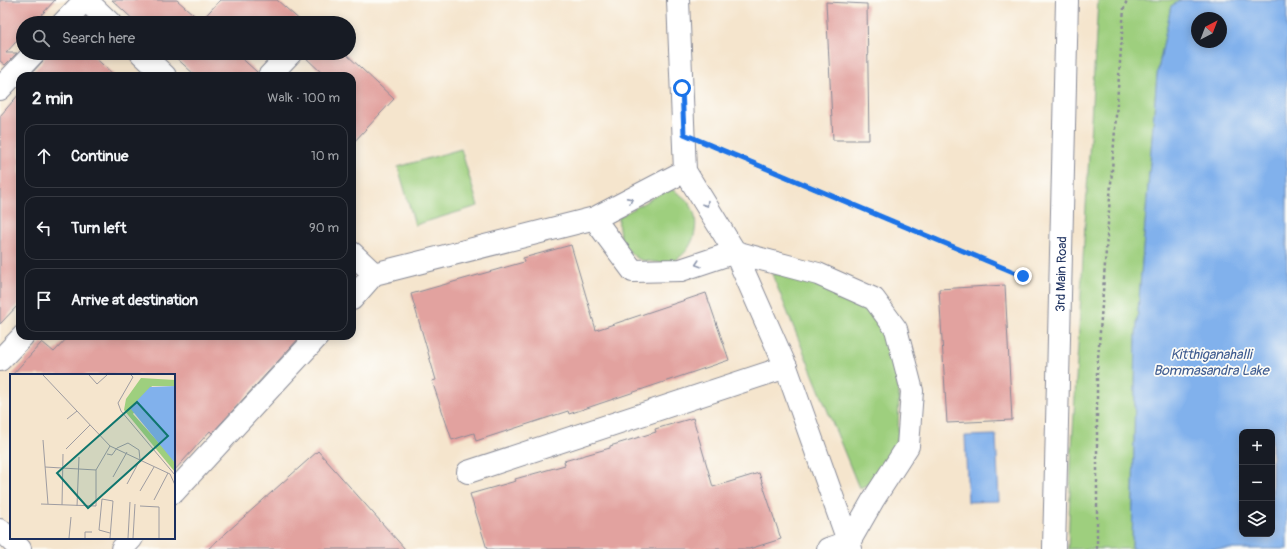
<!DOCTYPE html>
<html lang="en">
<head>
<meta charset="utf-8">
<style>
	:root { --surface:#171b24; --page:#242831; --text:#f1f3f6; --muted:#9ea1a6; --line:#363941 }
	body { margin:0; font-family:Pangolin,sans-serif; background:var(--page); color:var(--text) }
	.controls { position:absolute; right:12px; bottom:12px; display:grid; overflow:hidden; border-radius:8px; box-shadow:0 2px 10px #0003 }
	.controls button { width:36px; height:36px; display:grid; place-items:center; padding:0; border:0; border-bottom:1px solid var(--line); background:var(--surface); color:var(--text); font:20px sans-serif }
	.compass { position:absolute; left:1191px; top:12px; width:36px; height:36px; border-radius:50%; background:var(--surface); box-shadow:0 2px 10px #0003; rotate:42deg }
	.stop { position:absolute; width:12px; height:12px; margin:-9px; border:3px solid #1a73e8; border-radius:50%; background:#fff }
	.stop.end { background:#1a73e8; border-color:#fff; box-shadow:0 1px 4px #0008 }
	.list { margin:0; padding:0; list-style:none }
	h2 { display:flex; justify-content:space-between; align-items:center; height:52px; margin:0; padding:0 16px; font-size:17px }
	h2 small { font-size:13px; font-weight:400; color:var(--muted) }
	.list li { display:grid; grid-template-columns:26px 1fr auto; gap:12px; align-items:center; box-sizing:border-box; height:64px; margin:0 8px 8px; padding:0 8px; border:1px solid var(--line); border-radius:12px }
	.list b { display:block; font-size:15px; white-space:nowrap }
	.list em { font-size:13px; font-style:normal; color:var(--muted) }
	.icon { flex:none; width:22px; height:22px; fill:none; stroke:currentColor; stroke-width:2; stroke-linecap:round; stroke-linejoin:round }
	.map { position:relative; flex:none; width:1287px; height:549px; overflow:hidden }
	.search { position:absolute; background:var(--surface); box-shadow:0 2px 10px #0003; left:16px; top:16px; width:340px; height:44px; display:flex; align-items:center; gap:10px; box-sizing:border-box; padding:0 14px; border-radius:22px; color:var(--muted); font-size:15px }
	.panel { position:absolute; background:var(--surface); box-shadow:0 2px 10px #0003; left:16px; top:72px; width:340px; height:268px; border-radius:12px }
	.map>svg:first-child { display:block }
	.green { fill:#9ecf7e; stroke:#5c7f6e }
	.water { fill:#81b1ec; stroke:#4e70a5; fill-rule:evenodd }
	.building { fill:#e2a29f }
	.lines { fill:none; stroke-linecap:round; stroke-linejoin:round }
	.minor-casing { stroke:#888a96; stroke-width:24 }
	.path { stroke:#888a96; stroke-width:2.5; stroke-dasharray:3 3; stroke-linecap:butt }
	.minor { stroke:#fff; stroke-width:22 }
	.oneway { stroke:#8d97ae }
	.route { stroke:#1a73e8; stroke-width:5 }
	.labels { text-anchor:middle; stroke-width:3.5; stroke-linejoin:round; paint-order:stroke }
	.street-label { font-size:13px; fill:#1b2f5e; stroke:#fdfcf7 }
	.water-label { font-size:14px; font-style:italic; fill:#3f5c90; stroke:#fdfcf7 }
	.inset-road { fill:none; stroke:#9e9ca1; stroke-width:1 }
	.view { fill:#0f766e; fill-opacity:0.15; stroke:#0f766e; stroke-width:2 }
	.inset-edge { fill:none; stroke:#1b2f5e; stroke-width:2 }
</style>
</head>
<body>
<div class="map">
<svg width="1287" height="549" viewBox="0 0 1287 549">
	<rect width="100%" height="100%" fill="#fdfcf7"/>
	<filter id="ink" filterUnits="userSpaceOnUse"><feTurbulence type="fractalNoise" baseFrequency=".025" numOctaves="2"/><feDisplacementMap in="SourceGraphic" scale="8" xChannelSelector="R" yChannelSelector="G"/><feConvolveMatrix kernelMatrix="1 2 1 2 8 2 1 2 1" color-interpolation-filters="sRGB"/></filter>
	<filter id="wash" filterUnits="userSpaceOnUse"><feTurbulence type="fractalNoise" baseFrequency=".012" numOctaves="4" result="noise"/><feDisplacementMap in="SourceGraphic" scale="16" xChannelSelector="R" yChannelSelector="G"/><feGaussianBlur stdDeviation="0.9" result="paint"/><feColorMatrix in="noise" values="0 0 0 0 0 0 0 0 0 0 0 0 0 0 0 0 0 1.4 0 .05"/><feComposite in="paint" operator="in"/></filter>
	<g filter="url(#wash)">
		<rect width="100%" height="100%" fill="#f5e5cd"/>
		<g class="green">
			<path d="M1098,0H1181L1171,6L1157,75L1136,336L1132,549H1068L1071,465Z"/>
			<path d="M461,149L478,206L415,225L398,167Z"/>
			<path d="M670,188C677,193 684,196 689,203C702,220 695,248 677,259C668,263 662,263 653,262C649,261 644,261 641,260C630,256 620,241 619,229C618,225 619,221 619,217Z"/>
			<path d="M772,274L791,275L830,288L869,310L894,351L899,397L898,437L887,462L870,484L859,488Z"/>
		</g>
		<g class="water">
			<path d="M1181,0H1287V549H1132L1136,336L1157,75L1171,6ZM1197,18H1221V42H1197ZM1242,432H1272V534H1242Z"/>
			<path d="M996,435L999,501L968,502L965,436Z"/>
		</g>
		<g id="blocks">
			<g class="building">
				<path d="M0,0H55L34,23H23V34L6,53H17L5,65L0,61Z"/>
				<path d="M112,0H177L201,21L220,0H277L303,23H137Z"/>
				<path d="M826,2L867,4L869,140H833Z"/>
				<path d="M46,53H90L115,76H29L43,61Z"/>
				<path d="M171,53H236L257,72V76H196Z"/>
				<path d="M303,53H345L394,99L352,144V76H325L303,55Z"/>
				<path d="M20,93V303L0,324V116Z"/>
				<path d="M571,245L596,330L706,293L729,360L569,414L568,411L476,441L474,433L452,440L432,381L436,380L411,294L524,262L523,258Z"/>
				<path d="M1005,285L1012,420L947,423L939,289Z"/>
				<path d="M69,336H301L212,433L210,431L174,471V375H12L42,342L54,352Z"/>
				<path d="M693,418L713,487L759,473L781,539L749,549H487L470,494L516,481L515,479L565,465L564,461L610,448V446L656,432L655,429Z"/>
				<path d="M318,451L405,549H208Z"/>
			</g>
		</g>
	</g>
	<g filter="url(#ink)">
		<use href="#blocks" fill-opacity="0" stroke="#888a96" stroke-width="1"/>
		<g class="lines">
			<g class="minor-casing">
				<g id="minor">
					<path d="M86,0L110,23"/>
					<path d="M678,0L685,171L735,252L786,367L851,549"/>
					<path d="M63,23L85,0"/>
					<path d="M141,53L165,76"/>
					<path d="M269,76L291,53"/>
					<path d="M0,89L34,53"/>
					<path d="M595,218L601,228L633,271L681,270L735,252L818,274L874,299L896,329L912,391L908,446L873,500L849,542L828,549"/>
					<path d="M352,253L374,274"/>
					<path d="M352,299L374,274L595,218L685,171"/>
					<path d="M0,360L23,336"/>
					<path d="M468,472L786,367"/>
					<path d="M174,492L318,336"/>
					<path d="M0,530L20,549"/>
					<path d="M122,549L132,538"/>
					<path id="s1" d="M1054,549L1067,0"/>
				</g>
			</g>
			<g class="path">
				<path d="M708,144L1023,276"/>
				<path d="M1097,549V372L1124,8L1127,0"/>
			</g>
			<use href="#minor" class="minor"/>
		</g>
		<defs><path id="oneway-chevron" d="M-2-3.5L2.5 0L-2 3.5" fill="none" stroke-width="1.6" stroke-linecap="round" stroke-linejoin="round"/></defs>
		<g class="oneway">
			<use href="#oneway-chevron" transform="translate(630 200) rotate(-28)"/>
			<use href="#oneway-chevron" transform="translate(706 204) rotate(58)"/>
			<use href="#oneway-chevron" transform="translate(698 264) rotate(162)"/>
		</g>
	</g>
	<g class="lines" filter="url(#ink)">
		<path class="route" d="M682,88L684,134L1023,276"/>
	</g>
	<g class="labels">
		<g class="street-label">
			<text dy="5" stroke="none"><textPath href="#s1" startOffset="275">3rd Main Road</textPath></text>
		</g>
		<g class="water-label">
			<text x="1211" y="359">Kitthiganahalli<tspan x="1211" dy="16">Bommasandra Lake</tspan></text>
		</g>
	</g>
	<g transform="translate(10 374)">
		<rect width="165" height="165" fill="#f5e5cd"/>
		<path d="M131,4L165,6V12H142L123,40L159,80L165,89V98L114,36L116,25Z" fill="#9ecf7e"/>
		<path d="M165,12V89L120,34L140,13Z" fill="#81b1ec"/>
		<path class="inset-road" d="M33,1L100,72L160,100L165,111M79,1L87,10L97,1M121,1L123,3L108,29L111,37L165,101M57,45L67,37M33,66L38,130M56,75L80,51M97,80L102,81L107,74L118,69L129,76L130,86L117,110M35,93L86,96M103,103L117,78M130,117L144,93M144,126L158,99M31,130L86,132V96L100,72M52,131L53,80M67,132L69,83M130,132L149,133V164M59,164L61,143M75,164V158H82M100,164L103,127L92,125L89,156L100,159M118,164L120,128M123,164L125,130"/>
		<path class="view" d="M127,28L158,62L78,134L47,99Z"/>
		<rect width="165" height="165" class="inset-edge"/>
	</g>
</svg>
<div class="controls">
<button>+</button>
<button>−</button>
<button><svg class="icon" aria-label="layers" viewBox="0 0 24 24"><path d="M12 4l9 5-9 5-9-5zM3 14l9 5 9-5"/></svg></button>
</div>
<svg class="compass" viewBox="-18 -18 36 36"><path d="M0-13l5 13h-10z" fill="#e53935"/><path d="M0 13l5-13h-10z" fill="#9ea1a6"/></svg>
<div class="stop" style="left:682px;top:88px"></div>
<div class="stop end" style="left:1023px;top:276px"></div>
<div class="search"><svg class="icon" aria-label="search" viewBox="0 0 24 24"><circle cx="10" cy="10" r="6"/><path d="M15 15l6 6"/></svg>Search here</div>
<section class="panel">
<h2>2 min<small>Walk · 100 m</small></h2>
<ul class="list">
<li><svg class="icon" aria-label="ahead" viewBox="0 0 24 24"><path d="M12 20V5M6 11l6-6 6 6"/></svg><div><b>Continue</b></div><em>10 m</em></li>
<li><svg class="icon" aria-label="left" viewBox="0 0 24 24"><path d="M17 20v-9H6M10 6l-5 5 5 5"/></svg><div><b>Turn left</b></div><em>90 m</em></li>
<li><svg class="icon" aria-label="arrive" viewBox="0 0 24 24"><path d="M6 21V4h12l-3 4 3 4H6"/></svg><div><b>Arrive at destination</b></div></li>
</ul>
</section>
</div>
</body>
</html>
